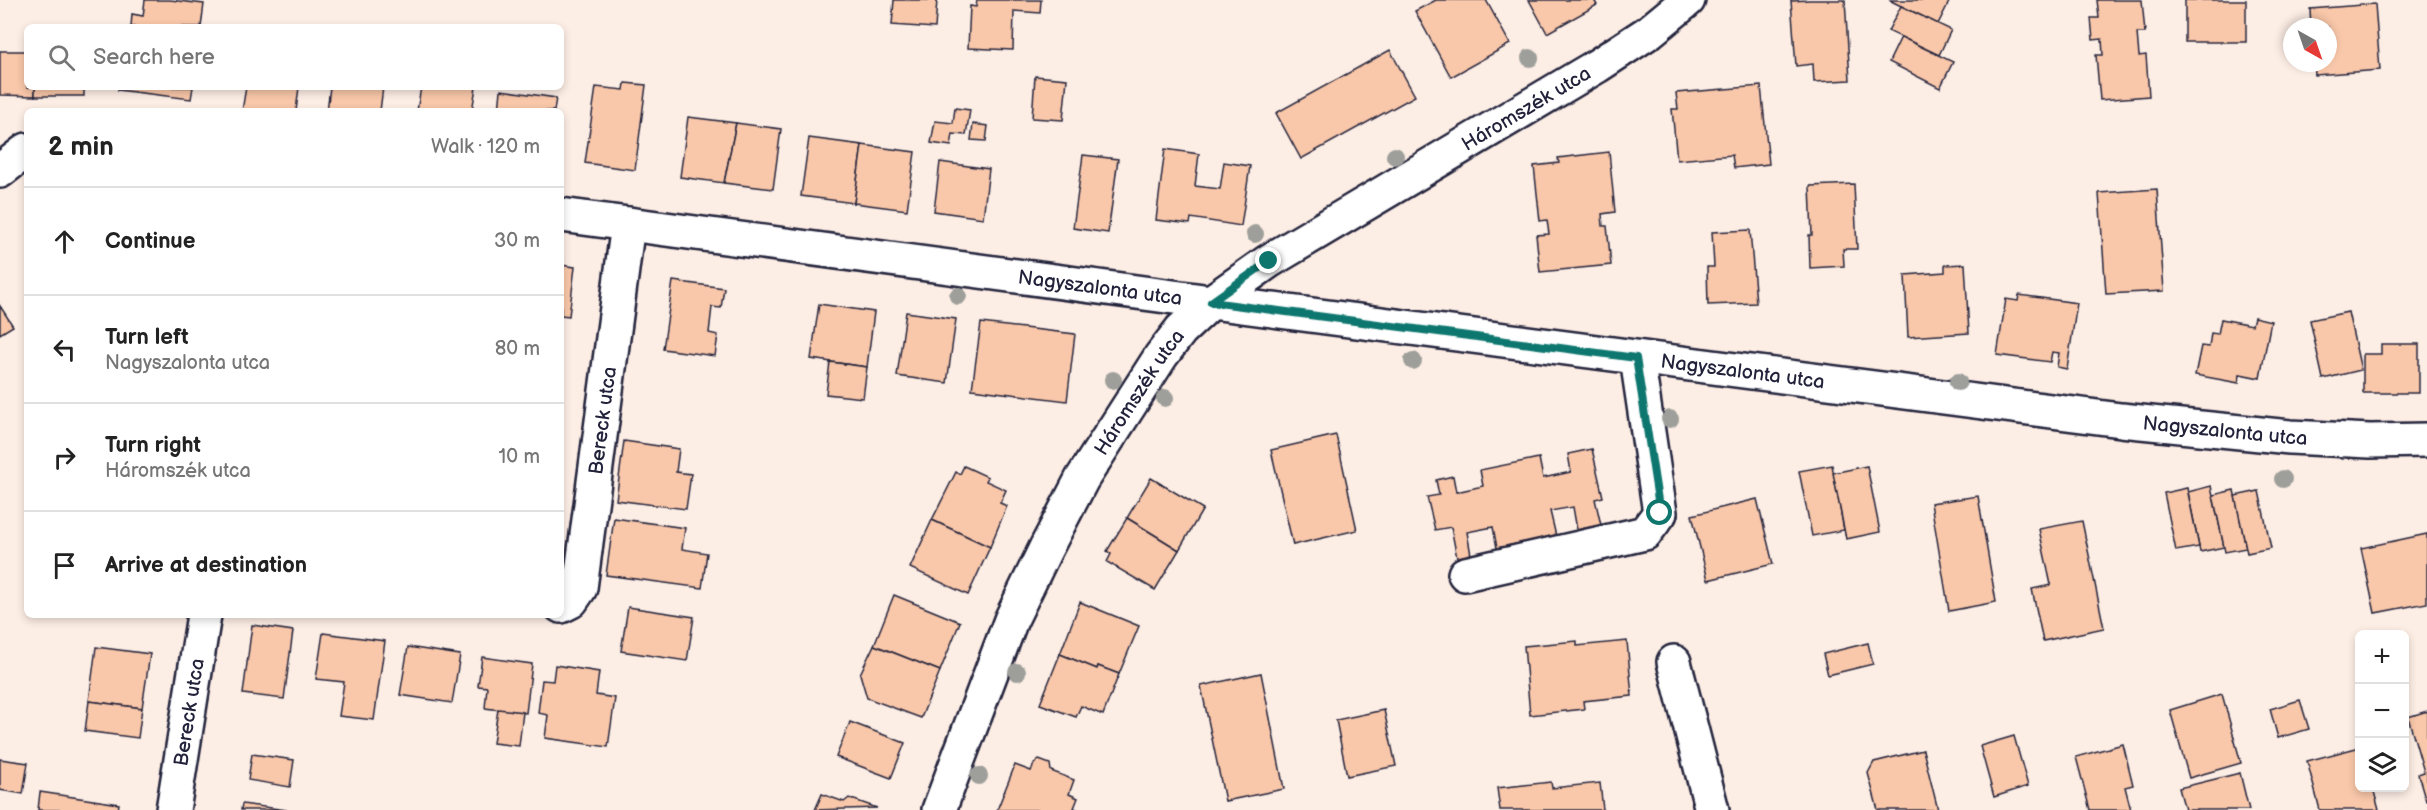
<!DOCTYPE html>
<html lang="en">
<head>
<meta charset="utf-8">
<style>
	:root { --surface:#fff; --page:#f2f2f2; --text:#222; --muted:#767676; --line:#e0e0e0 }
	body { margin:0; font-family:"Balsamiq Sans",sans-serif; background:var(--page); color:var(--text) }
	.controls { position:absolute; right:18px; bottom:18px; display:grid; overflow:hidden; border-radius:9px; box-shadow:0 3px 9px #0003 }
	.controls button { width:54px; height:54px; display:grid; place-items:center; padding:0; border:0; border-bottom:2px solid var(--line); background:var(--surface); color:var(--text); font:30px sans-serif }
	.compass { position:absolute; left:2283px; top:18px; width:54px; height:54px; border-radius:50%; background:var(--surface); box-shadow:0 3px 9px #0003; rotate:140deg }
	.stop { position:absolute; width:18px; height:18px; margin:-14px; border:4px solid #0f766e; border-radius:50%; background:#fff }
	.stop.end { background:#0f766e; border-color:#fff; box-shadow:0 2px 6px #0008 }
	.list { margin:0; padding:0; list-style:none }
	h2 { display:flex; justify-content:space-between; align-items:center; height:78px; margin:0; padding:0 24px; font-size:26px }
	h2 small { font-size:20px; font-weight:400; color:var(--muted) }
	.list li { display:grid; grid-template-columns:39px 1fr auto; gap:18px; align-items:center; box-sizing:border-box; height:108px; padding:0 24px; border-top:2px solid var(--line) }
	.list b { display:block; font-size:22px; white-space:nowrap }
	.list p { margin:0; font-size:20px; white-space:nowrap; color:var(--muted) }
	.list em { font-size:20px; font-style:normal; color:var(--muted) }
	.icon { flex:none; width:33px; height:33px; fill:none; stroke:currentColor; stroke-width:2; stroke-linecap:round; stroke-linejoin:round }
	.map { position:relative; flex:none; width:2427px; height:810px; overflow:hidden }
	.search { position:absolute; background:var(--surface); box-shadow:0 3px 9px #0003; left:24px; top:24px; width:540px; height:66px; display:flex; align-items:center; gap:15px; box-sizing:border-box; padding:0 21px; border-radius:9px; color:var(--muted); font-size:22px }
	.panel { position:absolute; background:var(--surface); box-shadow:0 3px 9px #0003; left:24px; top:108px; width:540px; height:510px; border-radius:9px }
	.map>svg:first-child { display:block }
	.building { fill:#f9c7a9; stroke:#22223b; stroke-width:1.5 }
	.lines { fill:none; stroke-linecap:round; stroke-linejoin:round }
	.minor-casing { stroke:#22223b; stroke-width:38 }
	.minor { stroke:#fff; stroke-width:33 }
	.tree { fill:#9e9f9a }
	.route { stroke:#0f766e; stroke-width:8 }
	.labels { text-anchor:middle; stroke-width:4.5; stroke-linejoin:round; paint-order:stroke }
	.street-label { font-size:20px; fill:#22223b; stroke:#fff }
</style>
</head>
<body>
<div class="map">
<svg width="2427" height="810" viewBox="0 0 2427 810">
	<rect width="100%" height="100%" fill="#fdeee5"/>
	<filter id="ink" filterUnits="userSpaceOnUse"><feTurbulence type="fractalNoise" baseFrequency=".0167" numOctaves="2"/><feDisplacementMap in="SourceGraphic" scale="12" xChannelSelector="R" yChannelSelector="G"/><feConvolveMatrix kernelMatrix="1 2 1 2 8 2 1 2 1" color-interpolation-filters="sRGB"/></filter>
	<g filter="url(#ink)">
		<g class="building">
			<path d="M145,0H170L204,4L201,27H131L132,14L143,16Z"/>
			<path d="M894,0H937L935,28L892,25Z"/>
			<path d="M977,0H1041L1040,13L1014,11L1013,50L968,48L970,6L976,7Z"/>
			<path d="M1436,0H1486L1510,44L1451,77L1415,11Z"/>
			<path d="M1529,0H1594L1597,5L1547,33Z"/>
			<path d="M1809,0H1845L1850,80L1814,82L1813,64L1796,66L1791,1Z"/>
			<path d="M1889,0H1950L1938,24Z"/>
			<path d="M2097,0H2142L2145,33H2137L2139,56L2146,55L2149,96L2100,100L2096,55H2103L2102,39L2093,40L2091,18H2099Z"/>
			<rect x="2185" y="0" width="61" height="42"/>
			<path d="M2375,4L2380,70L2315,75L2314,63H2328V27H2311L2310,9Z"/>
			<path d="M1901,6L1951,30L1939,55L1888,31Z"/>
			<path d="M1901,37L1953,62L1940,88L1889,62Z"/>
			<path d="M1390,50L1415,96L1301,159L1276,113Z"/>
			<path d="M0,51H27V87H35V96L0,95Z"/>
			<path d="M1035,76L1067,79L1063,120L1032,118Z"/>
			<path d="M625,83L646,85L635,170L585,163L596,87L624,90Z"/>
			<path d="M1761,86L1769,164L1734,168L1732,155L1677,160L1672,109H1678L1676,93Z"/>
			<rect x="35" y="87" width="49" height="9"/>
			<path d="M119,87H193L191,99L118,90Z"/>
			<path d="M246,87H299L296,111H242Z"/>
			<path d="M330,87H383L380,111H327Z"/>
			<path d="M421,87H476L472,111H417Z"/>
			<path d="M501,90L556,98L554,111H499Z"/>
			<path d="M955,108L970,110L966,135L953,134L951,146L931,143L935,121L953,123Z"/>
			<path d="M688,117L736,123L724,183L680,177Z"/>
			<path d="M736,123L781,129L773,189L724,183Z"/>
			<path d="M973,124L988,126L986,141L971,140Z"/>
			<path d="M809,138L862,145L854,203L801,196Z"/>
			<path d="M862,145L915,152L907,210L854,203Z"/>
			<path d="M1165,149L1199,154L1195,186L1220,189L1224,162L1250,166L1241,226L1191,218L1190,224L1156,220Z"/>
			<path d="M1609,152L1615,212L1602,214L1603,226H1607L1611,265L1540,272L1536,235L1549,234L1547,220L1540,221L1534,166L1559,163L1558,158Z"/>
			<path d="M1083,155L1118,159L1108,233L1073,228Z"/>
			<path d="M940,162L989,169L983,218L934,211Z"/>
			<path d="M1854,184L1857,249H1843L1844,266L1810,268L1809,235H1812L1810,186Z"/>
			<path d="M2157,189L2164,291L2106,294L2099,193Z"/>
			<path d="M1750,230L1756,303L1708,305L1707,267H1714L1712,232Z"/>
			<path d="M1965,264L1969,333L1908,337L1905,275L1945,272V265Z"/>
			<path d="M561,265L575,267L569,316L561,315Z"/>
			<path d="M673,281L724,288L721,308L712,307L709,333L718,335L715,356L663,349Z"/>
			<path d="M2019,295L2077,303L2067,369L2057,367L2059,353L2052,352L2050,362L1997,355L2006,299L2018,301Z"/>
			<path d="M819,304L874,312L867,367L811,359Z"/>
			<path d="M0,306L13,326L0,334Z"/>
			<path d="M906,312L956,319L947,383L897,376Z"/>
			<path d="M2348,312L2361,370L2323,379L2310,320Z"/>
			<path d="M2254,317L2271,321L2260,378L2240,374L2239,383L2195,375L2201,346L2209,347L2211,333L2218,334L2221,319L2252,325Z"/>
			<path d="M981,323L1075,334L1067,401L972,389Z"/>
			<path d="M2381,344H2419V393H2363V354H2381Z"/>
			<path d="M830,362L867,367L863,398L826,394Z"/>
			<path d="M1336,435L1357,530L1293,545L1271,450Z"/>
			<path d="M624,441L679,449L676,472L691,474L686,509L616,500Z"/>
			<path d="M1592,449L1603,497L1595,499L1601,525L1577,530L1573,507L1550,511L1556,536L1497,548L1493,527L1467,532L1471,555L1457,558L1451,527L1435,530L1427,497L1439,495L1436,480L1453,476L1456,492L1483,486L1480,470L1539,458L1543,478L1571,472L1568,454Z"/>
			<path d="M1832,465L1844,530L1812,536L1799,471Z"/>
			<path d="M964,466L988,477L986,481L1006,490L1000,503L1007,506L990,547L932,520L956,472L960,474Z"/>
			<path d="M1867,466L1880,532L1846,539L1833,473Z"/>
			<path d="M1151,478L1203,509L1179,550L1127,518Z"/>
			<path d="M2211,486L2224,547L2200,552L2188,492Z"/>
			<path d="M2187,488L2199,547L2176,551L2164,493Z"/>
			<path d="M2234,490L2246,548L2225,552L2213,495Z"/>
			<path d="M2259,491L2271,548L2247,553L2235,496Z"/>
			<path d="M1978,496L1996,602L1949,611L1931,503Z"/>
			<path d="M1757,499L1773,564L1708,580L1692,515Z"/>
			<path d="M614,518L685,528L682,549L707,553L702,588L606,575Z"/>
			<path d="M1127,518L1179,550L1155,590L1107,562L1111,554L1107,551Z"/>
			<path d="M932,520L990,547L968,595L910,568Z"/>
			<path d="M2082,521L2104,628L2043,641L2032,589L2051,585L2039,529Z"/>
			<path d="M2427,534V603L2375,613L2361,548Z"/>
			<path d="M894,595L960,622L940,671L874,645Z"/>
			<path d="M1080,602L1139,626L1119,674L1098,666L1097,669L1060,654Z"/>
			<path d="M628,607L694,617L687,661L621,651Z"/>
			<path d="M252,625L293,631L284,699L243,694Z"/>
			<path d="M323,633L385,641L374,720L339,716L344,682L316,679Z"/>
			<path d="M1577,641V646L1627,641L1632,696L1583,701L1584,709L1530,715L1524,646Z"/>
			<path d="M1868,643L1873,664L1828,675L1823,654Z"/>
			<path d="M874,645L940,671L921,718L867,698L860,674Z"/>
			<path d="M96,647L150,654L142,708L89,701Z"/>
			<path d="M408,647L460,655L452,703L400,695Z"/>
			<path d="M1060,654L1097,669L1098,666L1119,674L1103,715L1081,706L1076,717L1040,704Z"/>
			<path d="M482,657L532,664L526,713L485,708L487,687L478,686Z"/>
			<path d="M555,665L599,672L596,695L615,698L608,747L545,738L548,715L538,713L542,680L553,681Z"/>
			<path d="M1261,673L1284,789L1225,801L1201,686Z"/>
			<path d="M2222,694L2241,763L2189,778L2170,710Z"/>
			<path d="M2300,700L2309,729L2278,738L2270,709Z"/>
			<path d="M89,701L142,708L138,738L85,731Z"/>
			<path d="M498,709L523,712L519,746L493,743Z"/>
			<path d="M1384,710L1396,766L1347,776L1336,720Z"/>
			<path d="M2427,711V801H2426L2418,774L2424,772L2408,717Z"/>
			<path d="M850,722L905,743L891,778L836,757Z"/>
			<path d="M2014,736L2028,786L1994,797L1980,746Z"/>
			<path d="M2123,744L2133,785L2125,787L2131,810H2090L2076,757Z"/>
			<path d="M2360,747V788H2373L2379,810H2320L2307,761Z"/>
			<path d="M1923,750L1938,810H1878L1868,773L1874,762Z"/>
			<path d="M252,754L294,760L290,787L248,780Z"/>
			<path d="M0,759L28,763L23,794L0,790Z"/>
			<path d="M1039,760L1050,764L1051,771L1074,780L1069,794L1078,798L1074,808L1079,810H997L1015,765L1031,771L1034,764Z"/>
			<path d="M2240,773L2249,810H2185L2179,788Z"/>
			<path d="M1551,782L1552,788L1600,783L1603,810H1500L1497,788Z"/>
			<path d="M40,792L119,804L118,810H38Z"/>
			<path d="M822,794L844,802L849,798L877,808L815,810Z"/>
			<path d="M242,804L287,810H241Z"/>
		</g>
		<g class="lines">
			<g class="minor-casing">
				<g id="minor">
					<path d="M0,171L27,150"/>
					<path id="s1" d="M561,215L1211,302L2121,420L2290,437L2370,441L2427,440"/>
					<path d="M1465,574L1645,533L1660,513L1637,358"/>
					<path id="s2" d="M561,606L571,601L580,588L628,224"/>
					<path d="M1674,662L1712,810"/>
					<path id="s3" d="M173,810L204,615"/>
					<path id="s4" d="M939,810L1011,620L1046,548L1082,479L1161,356L1181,330L1211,302L1269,261L1597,66L1649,32L1688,0"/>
				</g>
			</g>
			<use href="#minor" class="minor"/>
		</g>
		<g class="tree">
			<circle cx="1530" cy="58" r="9"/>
			<circle cx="1395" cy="156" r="9"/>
			<circle cx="1255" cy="234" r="9"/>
			<circle cx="958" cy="296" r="9"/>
			<circle cx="1413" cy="361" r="9"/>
			<circle cx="1113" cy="380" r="9"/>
			<circle cx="1958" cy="382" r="9"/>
			<circle cx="1165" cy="398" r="9"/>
			<circle cx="1670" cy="419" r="9"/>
			<circle cx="2283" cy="479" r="9"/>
			<circle cx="1017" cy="672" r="9"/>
			<circle cx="979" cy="776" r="9"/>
		</g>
	</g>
	<g class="lines" filter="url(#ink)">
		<path class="route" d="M1269,261L1211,302L1636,358L1660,513"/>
	</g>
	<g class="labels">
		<g class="street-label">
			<text dy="7" stroke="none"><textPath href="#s4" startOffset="951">Háromszék utca</textPath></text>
			<text dy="7" stroke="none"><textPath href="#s1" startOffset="544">Nagyszalonta utca</textPath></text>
			<text dy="7" stroke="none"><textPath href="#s1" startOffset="1192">Nagyszalonta utca</textPath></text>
			<text dy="7" stroke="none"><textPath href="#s4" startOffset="465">Háromszék utca</textPath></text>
			<text dy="7" stroke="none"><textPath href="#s2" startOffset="196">Bereck utca</textPath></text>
			<text dy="7" stroke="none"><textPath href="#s1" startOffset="1678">Nagyszalonta utca</textPath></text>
			<text dy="7" stroke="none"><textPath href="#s3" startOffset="99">Bereck utca</textPath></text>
		</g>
	</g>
</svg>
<div class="controls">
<button>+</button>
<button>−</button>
<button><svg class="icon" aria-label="layers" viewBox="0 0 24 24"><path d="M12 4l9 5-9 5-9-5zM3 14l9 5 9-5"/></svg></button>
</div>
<svg class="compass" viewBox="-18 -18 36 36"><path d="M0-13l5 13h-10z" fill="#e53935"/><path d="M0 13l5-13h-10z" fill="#767676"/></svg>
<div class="stop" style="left:1660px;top:513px"></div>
<div class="stop end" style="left:1269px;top:261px"></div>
<div class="search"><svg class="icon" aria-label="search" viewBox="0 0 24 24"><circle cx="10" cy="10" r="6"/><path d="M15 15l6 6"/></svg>Search here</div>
<section class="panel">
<h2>2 min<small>Walk · 120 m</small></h2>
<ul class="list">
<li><svg class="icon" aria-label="ahead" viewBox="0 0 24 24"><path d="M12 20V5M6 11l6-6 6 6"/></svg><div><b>Continue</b></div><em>30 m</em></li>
<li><svg class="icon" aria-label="left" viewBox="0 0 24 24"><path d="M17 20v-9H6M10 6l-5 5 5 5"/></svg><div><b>Turn left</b><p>Nagyszalonta utca</p></div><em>80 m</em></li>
<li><svg class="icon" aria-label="right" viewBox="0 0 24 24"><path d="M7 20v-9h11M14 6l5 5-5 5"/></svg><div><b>Turn right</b><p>Háromszék utca</p></div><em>10 m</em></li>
<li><svg class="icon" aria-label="arrive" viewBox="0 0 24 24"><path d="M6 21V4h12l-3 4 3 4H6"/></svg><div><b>Arrive at destination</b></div></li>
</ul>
</section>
</div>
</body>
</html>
